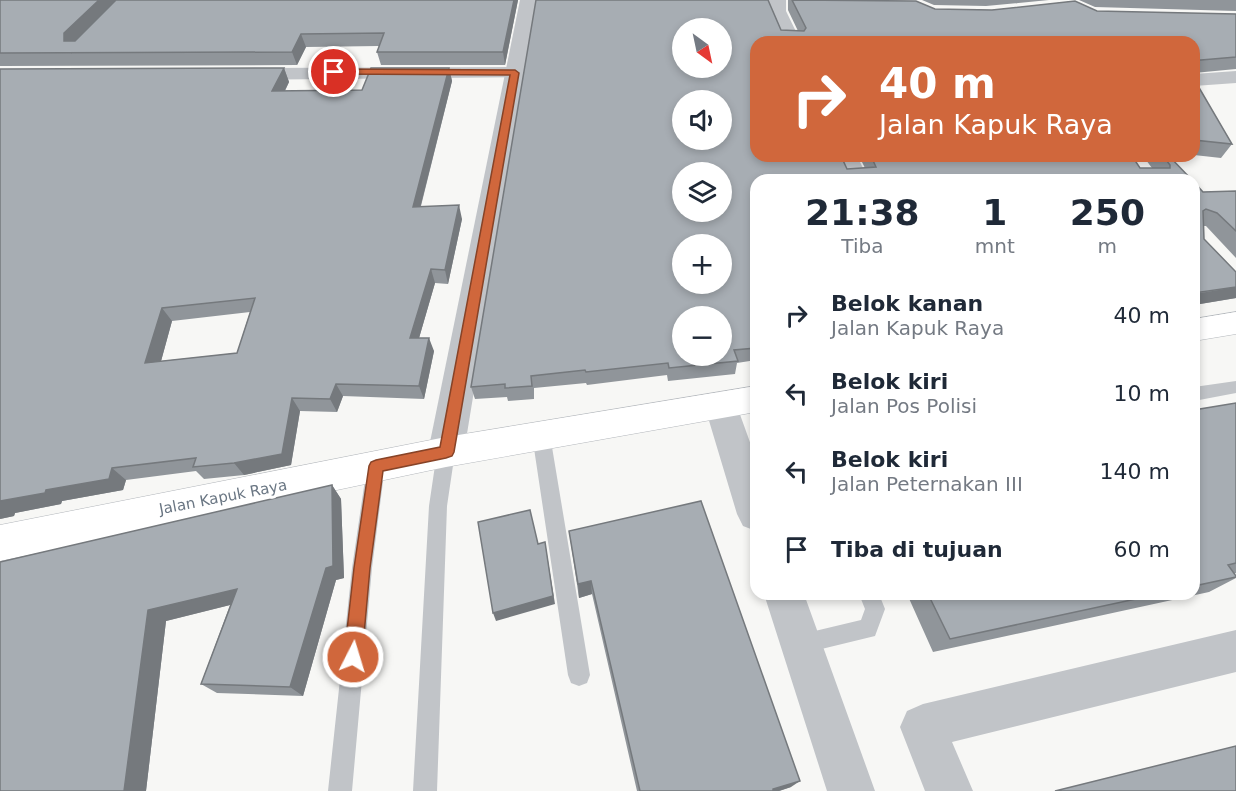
<!DOCTYPE html>
<html lang="id">
<head>
<meta charset="utf-8">
<style>
  :root { --surface:#fff; --page:#f2f2f3; --text:#1f2937; --muted:#747a83 }
  body { margin:0; font-family:"DejaVu Sans",sans-serif; background:var(--page); color:var(--text); height:100vh; display:flex; flex-direction:column; font-size:22px; white-space:nowrap }
  * { box-sizing:border-box; margin:0 }
  p { font-size:20px; color:var(--muted) }
  .icon { flex:none; width:33px; height:33px; fill:none; stroke:currentColor; stroke-width:2; stroke-linecap:round; stroke-linejoin:round }
  .map { position:relative; flex:1; overflow:hidden }
  .panel { position:absolute; left:750px; top:174px; width:450px; height:426px; display:flex; flex-direction:column; background:var(--surface); border-radius:18px; box-shadow:0 3px 9px #0003 }
  .panel>* { flex:none }
  .top-card { position:absolute; left:750px; top:36px; width:450px; height:126px; border-radius:18px; box-shadow:0 3px 9px #0003; background:#d0673c; color:#fff; overflow:hidden }
  .needle { width:39px; rotate:147deg }
  .buttons { position:absolute; left:672px; top:18px; display:grid; gap:12px }
  .buttons a { display:grid; place-items:center; width:60px; height:60px; border-radius:50%; background:var(--surface); box-shadow:0 3px 9px #0003; font-size:30px }
  .pin { position:absolute; display:grid; place-items:center; width:51px; height:51px; color:#fff; margin:-26px; border:3px solid #fff; border-radius:50%; box-shadow:0 2px 6px #0007 }
  .me { position:absolute; width:66px; margin:-33px; rotate:5deg; stroke-linejoin:round; filter:drop-shadow(0 0 4px #0008) }
  .turn { display:flex; align-items:center; gap:21px; height:126px; padding:0 30px; font-size:27px }
  .turn .icon { width:78px; height:78px; stroke-width:2.5 }
  .turn b { display:block; font-size:42px; line-height:51px }
  .eta { display:flex; justify-content:space-evenly; align-items:center; height:102px; text-align:center }
  .eta b { font-size:36px; font-weight:600; line-height:42px }
  ul { padding:0; list-style:none }
  li { display:flex; align-items:center; gap:18px; height:78px; padding:0 30px }
  li div { flex:1 }
  li b { display:block; font-size:22px }
  li em { font-style:normal }
  .map>svg:first-child { display:block }
  .lines { fill:none; stroke-linecap:round; stroke-linejoin:round }
  .secondary-casing { stroke:#b2b6bb; stroke-width:1 }
  .service { fill:#c1c4c8; fill-rule:evenodd }
  .minor { fill:#c1c4c8; fill-rule:evenodd }
  .tertiary { fill:#c1c4c8; fill-rule:evenodd }
  .secondary { fill:#fff; fill-rule:evenodd }
  .wall { fill:#90959a; fill-rule:evenodd }
  .shaded-wall { fill:#75797d }
  .building { fill:#a7adb3; stroke:#75797d; stroke-width:1.5; fill-rule:evenodd }
  .route { fill:#d0673c; stroke:#874327; stroke-width:1.5 }
  .labels { text-anchor:middle; stroke-width:6; stroke-linejoin:round; paint-order:stroke }
  .street-label { font-size:15px; fill:#6a7683; stroke:#fff }
</style>
</head>
<body>
<div class="map">
<svg width="1236" height="791" viewBox="0 0 1236 791">
  <rect width="100%" height="100%" fill="#f7f7f5"/>
  <g class="lines">
    <defs>
      <path id="secondary" d="M 1236,312 L 1236,334 L 1194,341 L 1194,319 Z
        M 756,386 L 756,412 L 446,467 L 0,561 L 0,525 L 446,437 Z"/>
    </defs>
    <!-- secondary casing -->
    <use href="#secondary" class="secondary-casing"/>
    <!-- service -->
    <path class="service" d="M 1236,381 L 1236,393 L 1194,401 L 1194,387 Z
      M 541,428 L 547,430 L 550,435 L 590,675 L 587,683 L 579,686 L 571,683 L 568,675 L 532,435 L 535,430 Z
      M 446,445 L 452,447 L 455,452 L 447,506 L 437,791 L 413,791 L 429,506 L 437,452 L 440,447 Z
      M 376,458 L 382,461 L 385,466 L 372,568 L 352,791 L 328,791 L 352,568 L 367,466 L 370,461 Z
      M 859,594 L 879,594 L 885,609 L 875,636 L 801,654 L 794,650 L 790,643 L 794,636 L 861,620 L 865,609 Z"/>
    <!-- minor -->
    <path class="minor" d="M 768,0 L 786,0 L 786,11 L 801,42 L 781,42 L 768,11 Z
      M 515,67 L 522,69 L 526,73 L 522,77 L 241,80 L 233,79 L 230,74 L 233,69 L 241,68 Z
      M 1236,71 L 1236,83 L 1194,86 L 1194,74 Z
      M 833,156 L 857,156 L 869,180 L 843,180 Z
      M 721,391 L 733,395 L 756,459 L 756,531 L 743,526 L 737,514 L 704,404 L 709,395 Z
      M 764,594 L 804,594 L 875,791 L 827,791 Z
      M 1236,630 L 1236,672 L 952,742 L 973,791 L 925,791 L 900,727 L 907,711 L 923,704 Z"/>
    <!-- tertiary -->
    <path class="tertiary" d="M 520,0 L 538,0 L 464,452 L 458,463 L 446,467 L 434,463 L 428,452 Z"/>
    <!-- secondary -->
    <use href="#secondary" class="secondary"/>
  </g>
  <!-- wall -->
  <path class="wall" d="M 0,0 L 518,0 L 505,65 L 381,65 L 377,52 L 379,46 L 306,47 L 297,65 L 0,66 Z
    M 536,0 L 768,0 L 781,30 L 798,31 L 788,10 L 788,0 L 916,1 L 935,9 L 992,10 L 1075,1 L 1097,11 L 1236,14 L 1236,69 L 1194,73 L 1194,42 L 756,42 L 756,156 L 841,156 L 847,169 L 865,168 L 859,156 L 1132,156 L 1140,168 L 1152,168 L 1143,156 L 1169,156 L 1192,180 L 756,180 L 756,360 L 737,363 L 735,374 L 668,381 L 667,375 L 587,385 L 586,383 L 534,388 L 534,399 L 508,401 L 507,397 L 475,399 L 471,387 ZM 682,28 L 722,28 L 722,68 L 682,68 ZM 682,100 L 722,100 L 722,140 L 682,140 ZM 682,172 L 722,172 L 722,212 L 682,212 ZM 682,244 L 722,244 L 722,284 L 682,284 ZM 682,316 L 722,316 L 722,356 L 682,356 Z
    M 922,0 L 1049,0 L 986,6 L 934,5 Z
    M 1079,0 L 1236,0 L 1236,11 L 1095,7 Z
    M 284,68 L 289,82 L 285,91 L 362,90 L 449,68 L 452,81 L 421,206 L 462,219 L 448,284 L 435,283 L 419,338 L 434,351 L 424,399 L 343,396 L 337,412 L 300,411 L 291,465 L 244,475 L 204,479 L 196,471 L 126,480 L 123,490 L 62,501 L 61,504 L 15,513 L 14,516 L 0,519 ZM 250,312 L 237,353 L 161,361 L 172,321 Z
    M 1194,79 L 1232,144 L 1221,158 L 1194,155 Z
    M 1194,182 L 1203,192 L 1236,191 L 1236,258 L 1206,226 L 1204,226 L 1204,239 L 1236,272 L 1236,298 L 1194,305 Z
    M 1236,403 L 1236,573 L 1234,574 L 1236,578 L 1209,592 L 933,652 L 907,594 L 1194,594 L 1194,410 Z
    M 332,485 L 341,499 L 344,578 L 336,580 L 303,696 L 217,693 L 201,684 L 230,605 L 166,621 L 146,791 L 0,791 L 0,562 Z
    M 569,531 L 791,787 L 779,791 L 637,791 L 592,594 L 579,598 Z"/>
  <!-- shaded-wall -->
  <path class="shaded-wall" d="M 99,0 L 119,0 L 72,46 L 72,54 L 64,41 L 64,33 Z
    M 514,0 L 518,0 L 505,65 L 503,52 Z
    M 301,34 L 306,47 L 297,65 L 292,52 Z
    M 284,68 L 289,82 L 278,104 L 272,91 Z
    M 449,68 L 452,81 L 417,220 L 413,207 Z
    M 459,205 L 462,219 L 448,284 L 445,270 Z
    M 431,269 L 435,283 L 415,352 L 410,338 Z
    M 1236,287 L 1236,298 L 1194,305 L 1195,294 Z
    M 162,308 L 172,321 L 157,376 L 145,363 Z
    M 429,338 L 434,351 L 424,399 L 419,386 Z
    M 336,384 L 343,396 L 337,412 L 330,399 Z
    M 292,398 L 300,411 L 291,465 L 244,475 L 234,463 Z
    M 112,468 L 126,480 L 123,490 L 62,501 L 61,504 L 15,513 L 14,516 L 0,519 L 0,501 L 46,490 Z
    M 332,485 L 341,499 L 344,578 L 336,580 L 303,696 L 290,687 Z
    M 545,542 L 555,604 L 496,621 L 493,613 Z
    M 591,581 L 592,594 L 579,598 L 578,584 Z
    M 237,589 L 250,600 L 166,621 L 146,791 L 124,791 L 148,610 Z
    M 800,781 L 791,787 L 779,791 L 770,791 L 773,789 Z"/>
  <!-- building -->
  <path class="building" d="M 0,0 L 99,0 L 64,33 L 64,41 L 75,41 L 116,0 L 514,0 L 503,52 L 377,52 L 384,33 L 301,34 L 292,52 L 0,53 Z
    M 536,0 L 768,0 L 781,30 L 804,31 L 806,28 L 792,0 L 916,1 L 935,9 L 992,10 L 1075,1 L 1097,11 L 1236,14 L 1236,57 L 1201,60 L 1194,60 L 1194,42 L 756,42 L 756,156 L 841,156 L 847,169 L 876,167 L 871,156 L 1132,156 L 1140,168 L 1170,168 L 1170,165 L 1163,156 L 1169,156 L 1192,180 L 756,180 L 756,348 L 734,350 L 738,361 L 669,368 L 668,363 L 586,372 L 585,370 L 531,376 L 532,386 L 505,388 L 505,384 L 471,387 ZM 682,28 L 722,28 L 722,68 L 682,68 ZM 682,100 L 722,100 L 722,140 L 682,140 ZM 682,172 L 722,172 L 722,212 L 682,212 ZM 682,244 L 722,244 L 722,284 L 682,284 ZM 682,316 L 722,316 L 722,356 L 682,356 Z
    M 284,68 L 272,91 L 362,90 L 371,68 L 449,68 L 413,207 L 459,205 L 445,270 L 431,269 L 410,338 L 429,338 L 419,386 L 336,384 L 330,399 L 292,398 L 282,454 L 234,463 L 193,467 L 196,458 L 112,468 L 109,479 L 46,490 L 45,493 L 0,501 L 0,69 ZM 255,298 L 237,353 L 145,363 L 162,308 Z
    M 1194,79 L 1232,144 L 1194,140 Z
    M 1194,182 L 1203,192 L 1236,191 L 1236,231 L 1217,213 L 1206,209 L 1203,211 L 1204,239 L 1236,272 L 1236,287 L 1194,293 Z
    M 1236,403 L 1236,563 L 1228,565 L 1236,576 L 1236,577 L 1194,586 L 1194,410 Z
    M 332,485 L 333,566 L 326,568 L 290,687 L 201,684 L 237,589 L 148,610 L 124,791 L 0,791 L 0,562 Z
    M 701,501 L 800,781 L 773,789 L 773,791 L 640,791 L 591,581 L 578,584 L 569,531 Z
    M 530,510 L 538,544 L 545,542 L 553,596 L 493,613 L 478,522 Z
    M 928,594 L 1159,594 L 950,639 Z
    M 1236,746 L 1236,791 L 1055,791 Z"/>
  <!-- route -->
  <path class="route" d="M 334,69 L 515,70 L 519,73 L 454,452 L 452,456 L 446,458 L 383,471 L 370,568 L 362,657 L 359,664 L 353,666 L 347,664 L 344,657 L 354,568 L 369,466 L 371,462 L 376,460 L 440,447 L 510,75 L 331,74 L 330,72 Z"/>
  <g class="labels">
    <!-- street labels -->
    <g class="street-label">
      <text transform="translate(223 497) rotate(-11)" y="5">Jalan Kapuk Raya</text>
    </g>
  </g>
</svg>
<div class="buttons">
<a><svg class="needle" viewBox="-14 -14 28 28"><path d="M0-13l5 13h-10z" fill="#e53935"/><path d="M0 13l5-13h-10z" fill="#747a83"/></svg></a>
<a><svg class="icon" aria-label="sound" viewBox="0 0 24 24"><path d="M4 9h4l5-4v14l-5-4H4zM17 9q2 3 0 6"/></svg></a>
<a><svg class="icon" aria-label="layers" viewBox="0 0 24 24"><path d="M12 4l9 5-9 5-9-5zM3 14l9 5 9-5"/></svg></a>
<a>+</a>
<a>−</a>
</div>
<div class="pin" style="left:334px;top:72px;background:#d93025"><svg class="icon" aria-label="arrive" viewBox="0 0 24 24"><path d="M6 21V4h12l-3 4 3 4H6"/></svg></div>
<svg class="me" style="left:353px;top:657px" viewBox="-20 -20 40 40"><circle r="17" fill="#d0673c" stroke="#fff" stroke-width="3"/><path d="M0-11L8 9 0 5-8 9z" fill="#fff"/></svg>
<div class="top-card">
<div class="turn"><svg class="icon" aria-label="right" viewBox="0 0 24 24"><path d="M7 20v-9h11M14 6l5 5-5 5"/></svg><div><b>40 m</b>Jalan Kapuk Raya</div></div>
</div>
<section class="panel">
<div class="eta">
<div><b>21:38</b><p>Tiba</p></div>
<div><b>1</b><p>mnt</p></div>
<div><b>250</b><p>m</p></div>
</div>
<ul>
<li><svg class="icon" aria-label="right" viewBox="0 0 24 24"><path d="M7 20v-9h11M14 6l5 5-5 5"/></svg><div><b>Belok kanan</b><p>Jalan Kapuk Raya</p></div><em>40 m</em></li>
<li><svg class="icon" aria-label="left" viewBox="0 0 24 24"><path d="M17 20v-9H6M10 6l-5 5 5 5"/></svg><div><b>Belok kiri</b><p>Jalan Pos Polisi</p></div><em>10 m</em></li>
<li><svg class="icon" aria-label="left" viewBox="0 0 24 24"><path d="M17 20v-9H6M10 6l-5 5 5 5"/></svg><div><b>Belok kiri</b><p>Jalan Peternakan III</p></div><em>140 m</em></li>
<li><svg class="icon" aria-label="arrive" viewBox="0 0 24 24"><path d="M6 21V4h12l-3 4 3 4H6"/></svg><div><b>Tiba di tujuan</b></div><em>60 m</em></li>
</ul>
</section>
</div>
</body>
</html>
